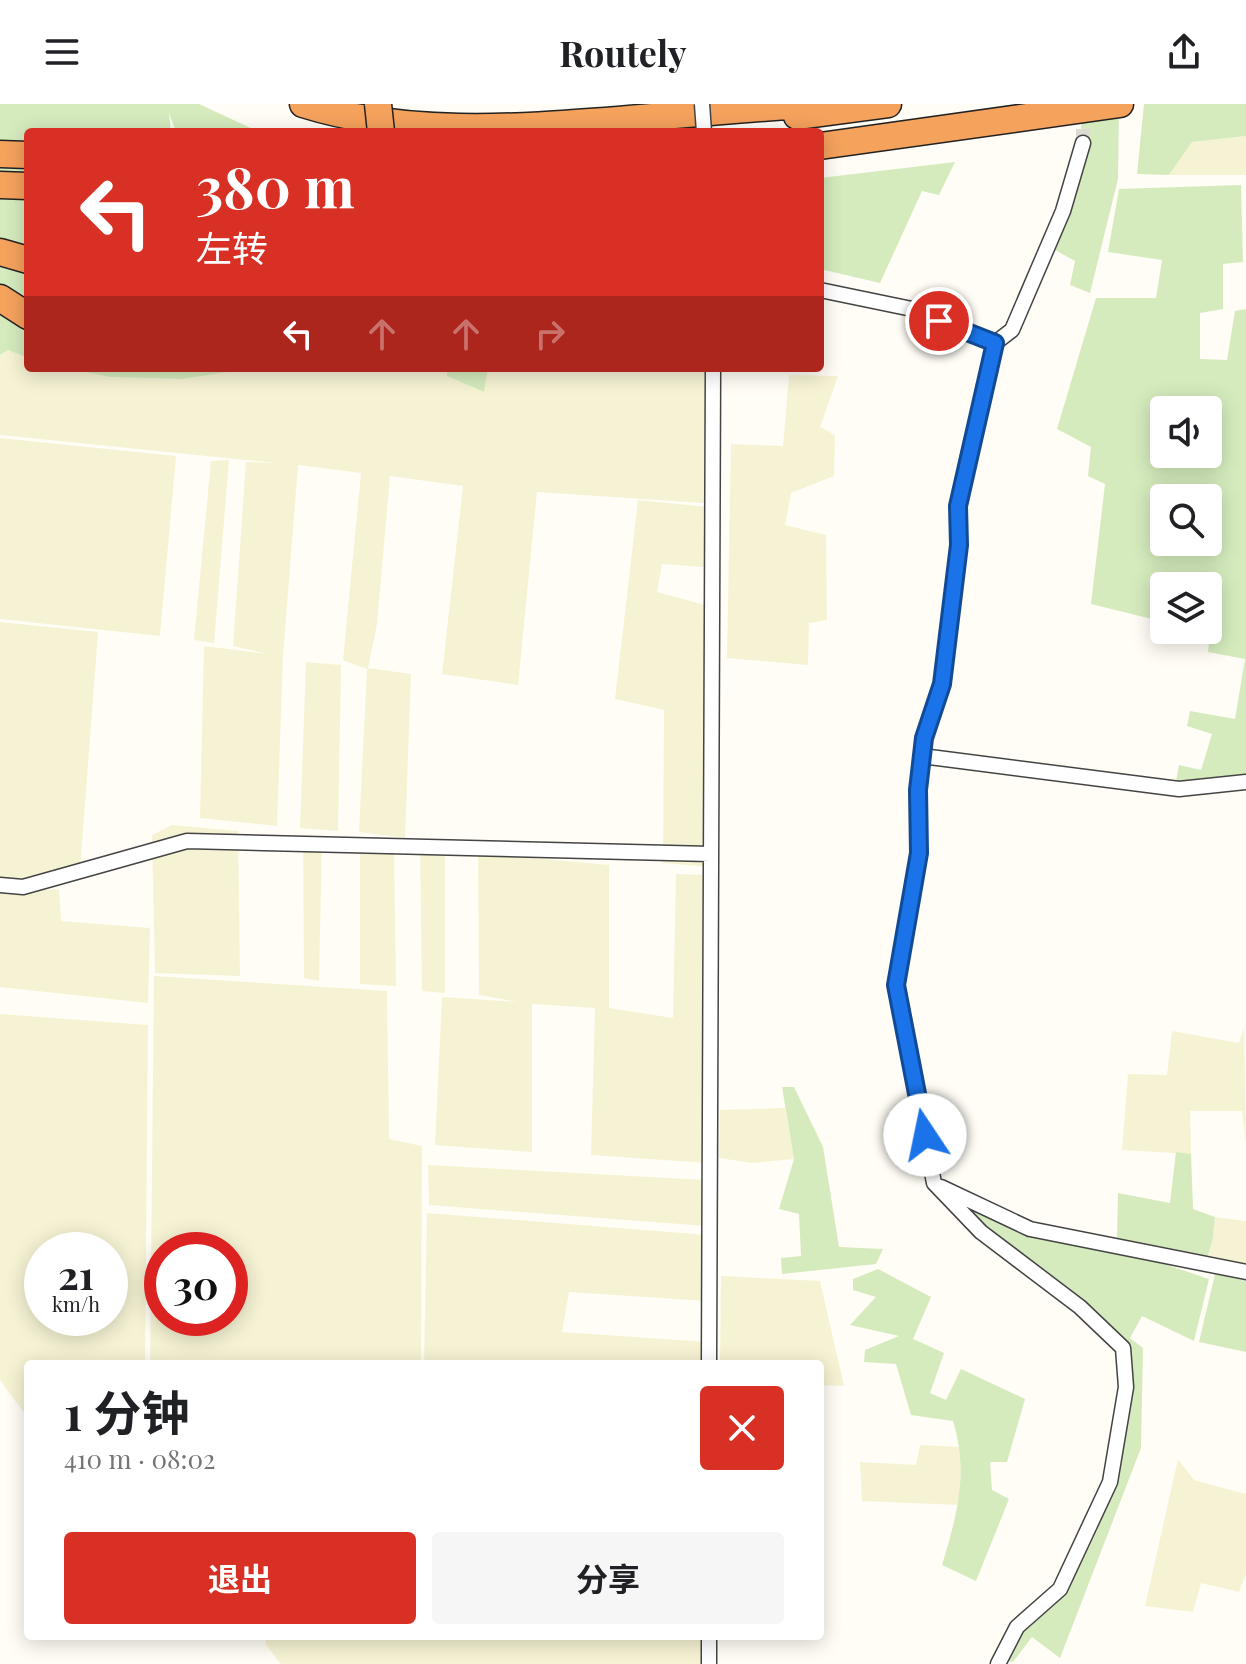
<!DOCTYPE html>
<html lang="zh">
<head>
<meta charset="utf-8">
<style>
  :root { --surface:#fff; --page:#f6f6f6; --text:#202124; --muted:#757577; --accent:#d93025 }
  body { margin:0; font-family:"Playfair Display","Noto Sans SC",serif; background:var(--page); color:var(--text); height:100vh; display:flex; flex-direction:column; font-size:30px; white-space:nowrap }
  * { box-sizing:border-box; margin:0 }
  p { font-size:26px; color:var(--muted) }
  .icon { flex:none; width:44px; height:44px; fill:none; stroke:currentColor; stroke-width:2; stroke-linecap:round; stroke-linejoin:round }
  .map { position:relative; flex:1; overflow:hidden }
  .sheet { position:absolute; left:24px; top:1256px; width:800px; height:280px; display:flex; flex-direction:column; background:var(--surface); border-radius:8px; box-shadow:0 4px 20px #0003 }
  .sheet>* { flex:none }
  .top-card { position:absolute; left:24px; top:24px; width:800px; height:244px; border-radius:8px; box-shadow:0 4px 20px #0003; background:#d93025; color:#fff; overflow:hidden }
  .tools { position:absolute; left:1150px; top:292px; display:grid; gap:16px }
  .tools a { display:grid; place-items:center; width:72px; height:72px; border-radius:8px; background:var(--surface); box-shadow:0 4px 20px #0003; font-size:40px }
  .speed { position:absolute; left:24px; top:1128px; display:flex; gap:16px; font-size:40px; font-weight:700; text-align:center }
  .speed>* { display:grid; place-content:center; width:104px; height:104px; border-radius:50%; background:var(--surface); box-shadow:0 4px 20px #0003; line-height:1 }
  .speed small { font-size:20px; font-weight:400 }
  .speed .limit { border:12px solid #d22; background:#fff; color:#111 }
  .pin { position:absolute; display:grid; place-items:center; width:68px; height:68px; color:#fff; margin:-34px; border:4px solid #fff; border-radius:50%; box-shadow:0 2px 8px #0007 }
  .me { position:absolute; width:88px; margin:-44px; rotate:349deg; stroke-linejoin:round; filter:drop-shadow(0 0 6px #0008) }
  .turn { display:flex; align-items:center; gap:28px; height:168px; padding:0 40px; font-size:36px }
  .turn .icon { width:104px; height:104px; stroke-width:2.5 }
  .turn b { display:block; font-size:56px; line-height:68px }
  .lanes { display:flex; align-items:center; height:76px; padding:0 40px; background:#0003; justify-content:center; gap:40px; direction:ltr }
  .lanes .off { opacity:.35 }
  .round { display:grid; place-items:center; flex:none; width:84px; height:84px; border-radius:8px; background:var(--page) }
  .overview { display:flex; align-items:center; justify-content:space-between; height:136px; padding:0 40px }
  h1 { font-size:48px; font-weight:700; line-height:60px }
  .action { display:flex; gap:16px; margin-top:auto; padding:16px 40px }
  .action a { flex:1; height:92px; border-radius:8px; background:var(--accent); color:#fff; font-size:32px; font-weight:700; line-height:92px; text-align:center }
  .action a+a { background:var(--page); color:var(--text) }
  header { display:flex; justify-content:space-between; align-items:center; height:104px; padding:0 40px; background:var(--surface); font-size:36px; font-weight:700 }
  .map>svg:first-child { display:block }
  .farmland { fill:#f6f3d4; fill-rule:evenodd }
  .green { fill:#d5ebbd; fill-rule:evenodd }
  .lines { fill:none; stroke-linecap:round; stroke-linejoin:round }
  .street-tunnel { stroke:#dbdad3; stroke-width:14; stroke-dasharray:14 7; stroke-linecap:butt }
  .street-casing { stroke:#444; stroke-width:17 }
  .highway-casing { stroke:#222; stroke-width:29 }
  .street { stroke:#fff; stroke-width:14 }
  .highway { stroke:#f5a25d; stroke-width:26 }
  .street-bridge-casing { stroke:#444; stroke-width:17; stroke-linecap:butt }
  .highway-bridge-casing { stroke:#222; stroke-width:29; stroke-linecap:butt }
  .street-bridge { stroke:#fff; stroke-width:14 }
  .highway-bridge { stroke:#f5a25d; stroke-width:26 }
  .route-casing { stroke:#114b97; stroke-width:20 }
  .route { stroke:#1a73e8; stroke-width:14 }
</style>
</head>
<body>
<header><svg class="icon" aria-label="menu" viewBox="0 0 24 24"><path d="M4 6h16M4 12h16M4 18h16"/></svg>Routely<svg class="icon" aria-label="share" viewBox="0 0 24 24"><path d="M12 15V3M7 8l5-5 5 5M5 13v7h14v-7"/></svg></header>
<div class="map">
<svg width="1246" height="1560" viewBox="0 0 1246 1560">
  <rect width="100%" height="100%" fill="#fffdf5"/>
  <!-- farmland -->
  <path class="farmland" d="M 1246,32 L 1246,71 L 1169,71 L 1192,38 Z
    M 8,246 L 28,254 L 28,264 L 65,264 L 110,273 L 182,275 L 254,264 L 447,264 L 447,272 L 484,288 L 488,264 L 720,264 L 718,400 L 537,388 L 518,581 L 442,570 L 463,382 L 390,372 L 377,520 L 368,564 L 411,570 L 405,734 L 359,728 L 367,565 L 343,556 L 361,369 L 298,361 L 283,552 L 277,722 L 200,714 L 204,542 L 268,550 L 233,542 L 246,358 L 277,359 L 0,331 L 0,251 Z
    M 789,271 L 838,272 L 820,323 L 835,331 L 834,372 L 791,389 L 785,421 L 826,431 L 827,516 L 809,519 L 808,561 L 727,554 L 731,340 L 783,342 Z
    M 0,334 L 176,352 L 160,532 L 0,515 Z
    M 229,356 L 214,539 L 194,536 L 211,357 Z
    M 638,396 L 718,404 L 716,464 L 662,460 L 657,488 L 716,504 L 710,763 L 663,759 L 664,606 L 615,595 Z
    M 0,518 L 98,528 L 80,766 L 36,782 L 0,779 Z
    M 306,558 L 341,561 L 338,727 L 300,724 Z
    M 172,721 L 238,727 L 240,872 L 155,869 L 152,731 Z
    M 303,732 L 322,734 L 319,877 L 304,874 Z
    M 360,738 L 394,741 L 396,882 L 360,880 Z
    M 420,744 L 445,746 L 445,889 L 422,887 Z
    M 478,749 L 609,761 L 609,904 L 673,914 L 676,770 L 709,771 L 707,1059 L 591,1051 L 595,904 L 532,900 L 532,1048 L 435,1041 L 442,893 L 518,898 L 479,891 Z
    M 59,785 L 61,817 L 150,824 L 148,899 L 0,883 L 0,789 Z
    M 154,872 L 387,887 L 389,1035 L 422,1042 L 421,1260 L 150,1260 ZM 162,1146 L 230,1146 L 230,1214 L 162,1214 Z
    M 0,910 L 148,921 L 145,1260 L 28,1260 L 27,1313 L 0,1276 ZM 42,1146 L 110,1146 L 110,1214 L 42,1214 Z
    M 1244,923 L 1246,1039 L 1242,1007 L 1190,1007 L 1191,1050 L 1122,1046 L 1128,970 L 1167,971 L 1172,927 L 1239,939 Z
    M 785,1004 L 794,1055 L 752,1059 L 719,1054 L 720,1006 Z
    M 428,1061 L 705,1076 L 706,1122 L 429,1101 Z
    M 427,1109 L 707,1131 L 707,1197 L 569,1188 L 562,1228 L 706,1238 L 706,1260 L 424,1260 Z
    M 1215,1113 L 1246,1117 L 1246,1171 L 1204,1165 L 1213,1134 Z
    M 721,1172 L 820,1177 L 844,1282 L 820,1281 L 820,1260 L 720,1260 Z
    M 920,1341 L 961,1343 L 960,1401 L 862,1397 L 860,1358 L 916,1361 Z
    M 1178,1355 L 1194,1376 L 1245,1390 L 1246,1387 L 1246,1470 L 1239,1488 L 1201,1479 L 1193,1508 L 1145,1502 Z
    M 266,1532 L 704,1532 L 703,1560 L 281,1560 L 266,1541 Z"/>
  <!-- green -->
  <path class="green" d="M 0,0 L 199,0 L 259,28 L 176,28 L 169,9 L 171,28 L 28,28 L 28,254 L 8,246 L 0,251 Z
    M 1083,0 L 1119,0 L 1118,75 L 1090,189 L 1070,181 L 1075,157 L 1048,142 L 1076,81 Z
    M 1144,0 L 1246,0 L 1246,32 L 1192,38 L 1169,71 L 1137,70 Z
    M 955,58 L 939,91 L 922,87 L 880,179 L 820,165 L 820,74 Z
    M 1241,81 L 1243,158 L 1223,160 L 1223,205 L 1200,209 L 1200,255 L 1227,256 L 1235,207 L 1246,205 L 1246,680 L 1174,688 L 1179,661 L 1201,666 L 1212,630 L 1187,622 L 1190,607 L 1235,615 L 1245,555 L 1208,548 L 1214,493 L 1208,493 L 1208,482 L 1164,482 L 1164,505 L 1160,517 L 1091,500 L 1105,380 L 1088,372 L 1091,343 L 1057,325 L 1096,194 L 1156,194 L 1162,156 L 1108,148 L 1119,85 ZM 1164,306 L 1208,306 L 1208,350 L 1164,350 ZM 1164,394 L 1208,394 L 1208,438 L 1164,438 Z
    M 65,264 L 254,264 L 182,275 L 110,273 Z
    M 447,264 L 488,264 L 484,288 L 447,272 Z
    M 782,983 L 794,983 L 823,1043 L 839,1143 L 883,1145 L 876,1160 L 782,1170 L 781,1154 L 801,1152 L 799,1110 L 779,1105 L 794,1055 Z
    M 1176,1048 L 1191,1050 L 1193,1105 L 1215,1113 L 1213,1134 L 1204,1165 L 1117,1134 L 1118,1089 L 1170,1099 Z
    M 944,1089 L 1029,1129 L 1099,1138 L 1209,1175 L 1194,1237 L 1142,1212 L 1130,1234 L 1143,1244 L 1141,1344 L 1060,1554 L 1032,1533 L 1013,1558 L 998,1555 L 1076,1468 L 1097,1427 L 1120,1359 L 1127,1264 L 1101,1219 Z
    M 878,1165 L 931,1193 L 913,1235 L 944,1249 L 930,1289 L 946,1296 L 961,1265 L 1025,1295 L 1007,1358 L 990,1358 L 992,1386 L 1009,1395 L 976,1477 L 942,1461 C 957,1411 969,1369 953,1317 L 911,1311 L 896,1260 L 864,1258 L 865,1246 L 899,1232 L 850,1221 L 876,1193 L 853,1186 L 853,1175 Z
    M 1215,1170 L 1246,1177 L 1246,1248 L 1199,1238 Z"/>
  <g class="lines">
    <!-- street-tunnel -->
    <path class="street-tunnel" d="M 1083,39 L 1083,0"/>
    <defs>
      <path id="street" d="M 820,186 L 912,205 L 995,239
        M 922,652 L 1179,685 L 1246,678
        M 0,781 L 23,783 L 187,737 L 710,750
        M 941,1083 L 1030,1125 L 1246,1168
        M 709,1260 L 713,264
        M 709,1560 L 709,1532
        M 998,1560 L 1017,1523 L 1060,1485 L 1110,1378 L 1126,1283 L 1123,1244 L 1080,1203 L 981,1128 L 934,1079 L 896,881 L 919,749 L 918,686 L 924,634 L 942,580 L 959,441 L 958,402 L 968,353 L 995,239 L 1012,226 L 1063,107 L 1083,39"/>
      <path id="highway" d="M 303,0 C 405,32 513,24 618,16 C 683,10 748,5 813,0
        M 797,12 L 888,0
        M 820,42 L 1120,0
        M 0,50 L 28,51
        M 0,81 L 28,82
        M 0,148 L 28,156
        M 0,194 L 28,212"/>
    </defs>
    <!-- street casing -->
    <use href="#street" class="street-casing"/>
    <!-- highway casing -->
    <use href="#highway" class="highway-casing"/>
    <!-- street -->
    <use href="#street" class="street"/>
    <!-- highway -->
    <use href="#highway" class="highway"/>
    <defs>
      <path id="street-bridge" d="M 702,0 L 704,28"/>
      <path id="highway-bridge" d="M 378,0 L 381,28"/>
    </defs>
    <!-- street-bridge casing -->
    <use href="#street-bridge" class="street-bridge-casing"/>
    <!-- highway-bridge casing -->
    <use href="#highway-bridge" class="highway-bridge-casing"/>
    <!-- street-bridge -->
    <use href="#street-bridge" class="street-bridge"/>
    <!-- highway-bridge -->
    <use href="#highway-bridge" class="highway-bridge"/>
  </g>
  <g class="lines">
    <defs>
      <path id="route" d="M 925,1031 L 896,881 L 919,749 L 918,686 L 924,634 L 942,580 L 959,441 L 958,402 L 995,239 L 939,217"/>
    </defs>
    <!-- route casing -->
    <use href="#route" class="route-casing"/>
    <!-- route -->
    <use href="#route" class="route"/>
  </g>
</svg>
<div class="tools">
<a><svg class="icon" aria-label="sound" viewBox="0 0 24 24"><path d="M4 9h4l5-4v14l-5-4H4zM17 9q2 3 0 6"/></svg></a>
<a><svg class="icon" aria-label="search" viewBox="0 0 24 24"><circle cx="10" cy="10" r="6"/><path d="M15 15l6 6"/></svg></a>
<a><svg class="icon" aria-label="layers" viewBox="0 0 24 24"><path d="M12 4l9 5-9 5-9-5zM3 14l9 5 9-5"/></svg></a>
</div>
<div class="speed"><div>21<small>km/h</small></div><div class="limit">30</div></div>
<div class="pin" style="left:939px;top:217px;background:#d93025"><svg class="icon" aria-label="arrive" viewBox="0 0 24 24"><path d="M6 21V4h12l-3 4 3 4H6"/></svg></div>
<svg class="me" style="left:925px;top:1031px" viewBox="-20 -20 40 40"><circle r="19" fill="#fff"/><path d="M0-13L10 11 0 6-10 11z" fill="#1a73e8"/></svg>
<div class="top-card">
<div class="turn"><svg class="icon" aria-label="left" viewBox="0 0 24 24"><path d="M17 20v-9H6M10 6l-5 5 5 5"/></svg><div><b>380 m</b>左转</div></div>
<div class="lanes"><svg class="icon" aria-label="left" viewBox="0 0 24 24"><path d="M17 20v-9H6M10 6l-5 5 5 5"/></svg><svg class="icon off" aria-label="ahead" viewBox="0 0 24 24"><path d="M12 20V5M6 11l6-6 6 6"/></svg><svg class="icon off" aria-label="ahead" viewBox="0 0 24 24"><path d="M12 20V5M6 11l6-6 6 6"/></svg><svg class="icon off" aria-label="right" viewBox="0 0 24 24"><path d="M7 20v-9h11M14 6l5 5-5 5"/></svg></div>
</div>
<section class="sheet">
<div class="overview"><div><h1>1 分钟</h1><p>410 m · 08:02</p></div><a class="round" style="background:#d93025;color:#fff"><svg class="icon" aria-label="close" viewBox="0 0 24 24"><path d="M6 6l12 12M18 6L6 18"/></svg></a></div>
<div class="action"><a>退出</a><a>分享</a></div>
</section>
</div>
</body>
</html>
